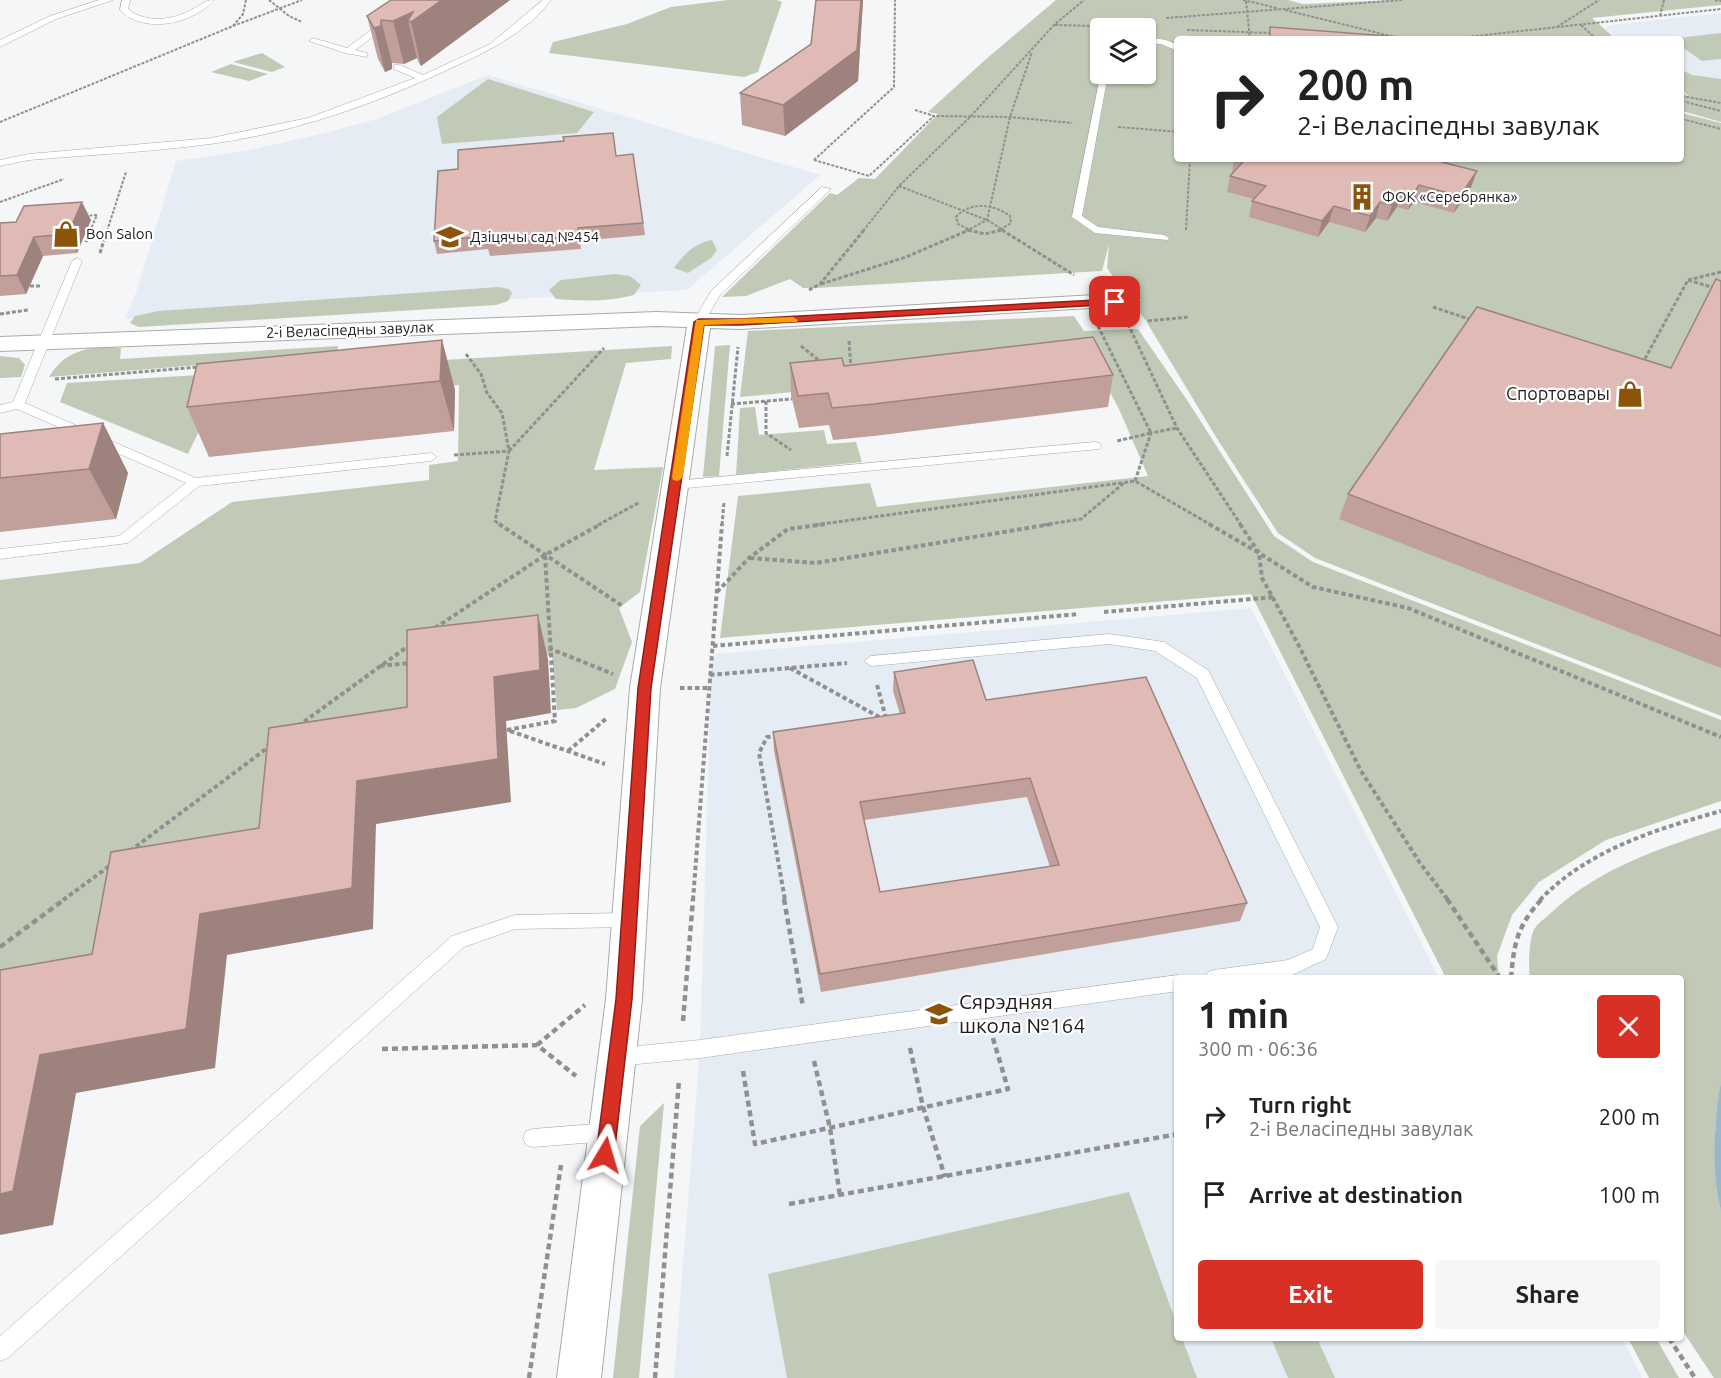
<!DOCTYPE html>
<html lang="en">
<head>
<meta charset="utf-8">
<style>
  :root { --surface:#fff; --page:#f6f6f6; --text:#222; --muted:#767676; --accent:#d93025 }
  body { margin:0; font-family:Ubuntu,sans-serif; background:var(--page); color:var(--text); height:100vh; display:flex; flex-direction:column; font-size:22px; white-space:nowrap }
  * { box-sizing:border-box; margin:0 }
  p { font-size:20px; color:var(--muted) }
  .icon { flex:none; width:33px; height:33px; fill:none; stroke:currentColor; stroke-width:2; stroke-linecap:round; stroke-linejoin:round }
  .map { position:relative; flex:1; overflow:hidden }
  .drawer { position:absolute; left:1174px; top:975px; width:510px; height:366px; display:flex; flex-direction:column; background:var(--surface); border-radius:6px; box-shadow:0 2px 4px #0004 }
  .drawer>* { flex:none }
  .hud { position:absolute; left:1174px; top:36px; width:510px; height:126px; border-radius:6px; box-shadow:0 2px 4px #0004; background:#fff; color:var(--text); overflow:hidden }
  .tools { position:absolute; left:1090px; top:18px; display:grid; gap:12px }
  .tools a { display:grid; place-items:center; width:66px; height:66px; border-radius:6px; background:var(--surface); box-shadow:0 2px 4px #0004; font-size:30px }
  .pin { position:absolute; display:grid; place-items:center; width:51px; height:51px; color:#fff; margin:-26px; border-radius:12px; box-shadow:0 3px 9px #0006 }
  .me { position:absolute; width:66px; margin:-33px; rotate:7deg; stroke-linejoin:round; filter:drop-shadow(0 0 4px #0008) }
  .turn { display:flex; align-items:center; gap:21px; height:126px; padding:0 24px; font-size:27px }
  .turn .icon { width:78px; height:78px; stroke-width:2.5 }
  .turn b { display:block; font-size:42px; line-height:51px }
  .round { display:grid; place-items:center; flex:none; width:63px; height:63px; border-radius:6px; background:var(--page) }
  .overview { display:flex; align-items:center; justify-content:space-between; height:102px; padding:0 24px }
  h1 { font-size:36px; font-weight:700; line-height:45px }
  .primary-button { display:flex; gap:12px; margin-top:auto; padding:12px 24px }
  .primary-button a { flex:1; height:69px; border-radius:6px; background:var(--accent); color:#fff; font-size:24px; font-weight:700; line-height:69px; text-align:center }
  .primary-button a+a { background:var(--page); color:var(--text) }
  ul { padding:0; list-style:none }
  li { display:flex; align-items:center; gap:18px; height:78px; padding:0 24px }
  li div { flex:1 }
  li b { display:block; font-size:22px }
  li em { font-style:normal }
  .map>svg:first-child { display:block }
  .built { fill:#e5ecf3 }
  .green { fill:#c1cab6; fill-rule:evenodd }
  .water { fill:#99b7cc }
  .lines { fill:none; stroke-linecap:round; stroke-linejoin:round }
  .service-casing { stroke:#a9aaab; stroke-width:1 }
  .minor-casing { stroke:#a9aaab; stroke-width:2 }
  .path-far3 { stroke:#909091; stroke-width:2; stroke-dasharray:3 1.5; stroke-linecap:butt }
  .path-far2 { stroke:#909091; stroke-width:3; stroke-dasharray:4 2; stroke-linecap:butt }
  .path-far1 { stroke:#909091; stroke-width:4; stroke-dasharray:4.5 3; stroke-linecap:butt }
  .path { stroke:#909091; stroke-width:4.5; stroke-dasharray:6 4; stroke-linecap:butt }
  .service { fill:#fff; fill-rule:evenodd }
  .minor { fill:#fff; fill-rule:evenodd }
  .wall { fill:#c1a09b; fill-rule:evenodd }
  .shaded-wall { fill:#9d827e }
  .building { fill:#e0bab4; stroke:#9d827e; stroke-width:1.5; fill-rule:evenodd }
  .route { fill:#d93025; stroke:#8d1f18; stroke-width:1.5 }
  .slow { fill:#f59e0b }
  .labels { text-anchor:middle; stroke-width:4.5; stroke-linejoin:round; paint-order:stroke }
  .far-poi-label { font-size:15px; fill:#1c1c1c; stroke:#fff; text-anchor:start }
  .far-street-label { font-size:15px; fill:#1c1c1c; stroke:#fff }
  .poi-label { font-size:18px; fill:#1c1c1c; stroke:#fff; text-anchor:end }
  .near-poi-label { font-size:21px; fill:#1c1c1c; stroke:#fff; text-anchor:start }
</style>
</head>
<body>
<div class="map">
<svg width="1721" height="1378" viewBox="0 0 1721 1378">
  <rect width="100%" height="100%" fill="#f5f6f7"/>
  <!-- built -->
  <path class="built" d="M 1721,13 L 1721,100 L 1682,92 L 1682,39 L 1618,39 L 1605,28 L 1612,25 Z
    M 488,75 L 820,175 L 687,290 L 125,319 L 137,290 L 176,161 L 245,151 L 321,134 L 377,119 Z
    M 1251,608 L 1439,978 L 1178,978 L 1178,1338 L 1622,1338 L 1642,1378 L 674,1378 L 700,1049 L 711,675 L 715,654 Z"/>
  <!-- green -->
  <path class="green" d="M 728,0 L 777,0 L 782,2 L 758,72 L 744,77 L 549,53 L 553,42 L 627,24 L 671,7 Z
    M 1056,0 L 1288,0 L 1303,4 L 1392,0 L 1721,0 L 1721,5 L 1592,18 L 1616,39 L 1234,39 L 1162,34 L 1221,39 L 1178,39 L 1178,159 L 1682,159 L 1682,113 L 1721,123 L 1721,716 L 1315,558 L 1278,533 L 1216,437 L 1146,321 L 1107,268 L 1109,244 L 1102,271 L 816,288 L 803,288 L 790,279 L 746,296 L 722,297 L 830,193 L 837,195 L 859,178 L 875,179 L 938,114 L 928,112 L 985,60 ZM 1146,28 L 1146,74 L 1101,74 L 1101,28 Z
    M 1721,33 L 1721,59 L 1702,61 L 1682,47 L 1682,39 L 1669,39 Z
    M 262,53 L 285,67 L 272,72 L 233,62 Z
    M 231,64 L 268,74 L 249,81 L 211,72 Z
    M 1682,70 L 1692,75 L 1721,79 L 1721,122 L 1682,111 L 1682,93 L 1691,98 L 1682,90 Z
    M 488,79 L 594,112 L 577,133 L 442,144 L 437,117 Z
    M 712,240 L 717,250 L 711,258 L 688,273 L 674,268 C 684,254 695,243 712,240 Z
    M 614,274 L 630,276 L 641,285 L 634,295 C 608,302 583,301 556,299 L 549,290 L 561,280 Z
    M 499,287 L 509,289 L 512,293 L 508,301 L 496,305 L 139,327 L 130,323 L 135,316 L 159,311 Z
    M 1074,316 L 1084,331 L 1138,329 L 1187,400 L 1274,536 L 1313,562 L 1721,720 L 1721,801 L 1606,840 L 1539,882 L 1512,915 L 1497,956 L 1499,978 L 1446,978 L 1251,594 L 720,638 L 738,496 L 870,483 L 877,507 L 1148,476 L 1119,409 L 1094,363 L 740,397 L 748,331 Z
    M 730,345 L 719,476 L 703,477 L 715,346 Z
    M 99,346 L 121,348 L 120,359 L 338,346 L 337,354 L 49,377 C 63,355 75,352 99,346 Z
    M 672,346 L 671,359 L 626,363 L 594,470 L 663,467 L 640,592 L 619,608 L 632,642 L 615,689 L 576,708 L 557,710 L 552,655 L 419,673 L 420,749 L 280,868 L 117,988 L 0,1012 L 0,580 L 140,563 L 232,502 L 429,480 L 429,465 L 458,461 L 459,385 L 209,410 L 188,454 L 60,402 L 67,383 Z
    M 0,356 L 19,358 L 25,365 L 21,377 L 0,378 Z
    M 755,407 L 759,435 L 824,430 L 827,444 L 856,442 L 862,462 L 736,475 L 740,408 Z
    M 1721,828 L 1721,1081 L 1715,1131 L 1715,1167 L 1721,1211 L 1721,1378 L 1714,1378 L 1682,1330 L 1682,978 L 1530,978 C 1528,968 1529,936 1535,928 C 1539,922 1547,917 1552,912 C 1599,868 1661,848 1721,828 Z
    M 664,1103 L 639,1378 L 613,1378 L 640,1126 Z
    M 1129,1192 L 1177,1325 L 1178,1338 L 1182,1338 L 1197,1378 L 787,1378 L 768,1274 Z
    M 1271,1338 L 1317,1338 L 1335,1378 L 1288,1378 Z
    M 1628,1338 L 1656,1338 L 1679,1378 L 1649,1378 Z"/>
  <!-- water -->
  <path class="water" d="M 1721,1081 L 1721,1211 C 1711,1168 1714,1123 1721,1081 Z"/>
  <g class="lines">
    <defs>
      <path id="service" d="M 99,0 L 113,0 L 56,19 L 0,47 L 0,40 L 50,16 Z
        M 122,0 L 130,0 L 128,9 C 146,24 174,20 193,9 C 201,5 204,0 214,0 C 194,24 143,35 120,10 Z
        M 405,0 L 414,0 L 382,30 L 355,50 L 367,53 L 367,57 L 345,53 L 309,41 L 313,38 L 347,48 L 376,26 Z
        M 543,0 L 551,0 C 526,34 484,53 447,70 C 373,105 292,133 210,144 C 150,152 89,155 29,160 L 0,166 L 0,160 L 29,154 L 211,138 L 308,118 L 415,78 L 394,69 L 394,65 L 400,65 L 423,75 L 490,44 Z
        M 1146,37 L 1166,40 L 1178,45 L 1178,51 L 1161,44 L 1146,43 Z
        M 1101,72 L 1108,74 L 1082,216 L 1098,227 L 1164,235 L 1169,238 L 1168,240 L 1095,233 L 1072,217 Z
        M 822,187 L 831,189 L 720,295 L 703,324 L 695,324 L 693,322 L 711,291 Z
        M 77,258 L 82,261 L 25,403 L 196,478 L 431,453 L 437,457 L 431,461 L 199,486 L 128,543 L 0,559 L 0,549 L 119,536 L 186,483 L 17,409 L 0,413 L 0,405 L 13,402 L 72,261 Z
        M 1095,442 L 1099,443 L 1101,446 L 1099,449 L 676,489 L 670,485 L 676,481 Z
        M 1109,634 L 1164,642 L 1208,670 L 1338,927 L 1326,959 L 1290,976 L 1205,978 L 1208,972 L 1214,970 L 1288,960 L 1313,949 L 1320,927 L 1197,678 L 1155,651 L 1109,644 L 871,666 L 864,661 L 871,656 Z
        M 629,913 L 635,915 L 638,920 L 635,925 L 629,927 L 515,929 L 464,947 L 8,1358 L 0,1361 L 0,1336 L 452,936 L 515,915 Z
        M 1178,975 L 1185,978 L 1178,978 L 1178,991 L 700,1058 L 617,1066 L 610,1063 L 608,1057 L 610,1051 L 617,1048 L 700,1040 Z
        M 608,1123 L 615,1125 L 618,1132 L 615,1139 L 608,1141 L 533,1147 L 526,1145 L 523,1138 L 526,1131 L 533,1129 Z"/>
      <path id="minor" d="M 1130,293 L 1138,295 L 1141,300 L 1138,305 L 741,329 L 710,328 L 660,688 L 642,999 L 601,1378 L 557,1378 L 606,999 L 630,688 L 687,327 L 656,326 L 0,351 L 0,337 L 656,312 L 741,315 Z"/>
    </defs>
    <!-- service casing -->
    <use href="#service" class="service-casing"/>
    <!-- minor casing -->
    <use href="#minor" class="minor-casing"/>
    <!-- path-far3 -->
    <path class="path-far3" d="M 269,0 L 289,16 L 302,22
      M 1243,0 L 1277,8
      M 1715,0 L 1721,1
      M 1246,1 L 1250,39
      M 1285,10 L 1403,39
      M 1660,16 L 1664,0
      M 1166,18 L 1402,0
      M 1109,23 L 1134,21
      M 1055,25 L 1131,27
      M 1581,25 L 1596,39
      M 233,26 L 302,0
      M 1557,27 L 1599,0
      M 1187,30 L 1272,33
      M 1449,39 L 1721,9
      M 1682,96 L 1721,103
      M 1682,101 L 1721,111
      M 915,110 L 934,116 L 1010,117 L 1072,123
      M 1682,119 L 1721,129
      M 0,122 L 233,26 L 243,14 L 246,0
      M 1118,127 L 1178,132
      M 814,160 L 894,87 L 895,0
      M 814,160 L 869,176 L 934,116
      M 899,186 L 987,220 L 1005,231
      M 0,202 L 64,179
      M 85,216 L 97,215 L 90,231
      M 1186,230 L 1190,159
      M 107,231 L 126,172
      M 863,231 L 899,186 L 970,117 L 1054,25 L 1084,0
      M 966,231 L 987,220 L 1010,117 L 1032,52
      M 972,231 L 958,224 L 956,217 C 970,201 994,204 1010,216 L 1011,223 L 998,231"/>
    <!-- path-far2 -->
    <path class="path-far2" d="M 968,230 L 985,234 L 1001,230
      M 1002,230 L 1074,275
      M 86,242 L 91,230
      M 100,253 L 107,230
      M 1688,280 L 1721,272
      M 821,284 L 906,257 L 969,230
      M 30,286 L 41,286
      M 809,290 L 820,284 L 864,230
      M 1433,307 L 1472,320
      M 0,314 L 28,310
      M 1148,321 L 1189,317
      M 1128,324 L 1177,428 L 1241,525
      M 1098,326 L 1151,433 L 1117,441
      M 849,341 L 851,369
      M 801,346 L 821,362
      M 466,354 L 481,374 L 487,393 L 502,413 L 509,451
      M 1642,364 L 1688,280 L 1721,290
      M 55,379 L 200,367
      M 766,401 L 766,433 L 791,450
      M 731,404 L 792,399
      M 509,451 L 604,348
      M 454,455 L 509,451 L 495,521 L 501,525
      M 727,456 L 738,347
      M 1135,481 L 1151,433 L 1177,428
      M 598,525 L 640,502
      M 722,525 L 724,502
      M 815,525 L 1135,481 L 1211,525
      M 1043,525 L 1081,519 L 1124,483"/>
    <!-- path-far1 -->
    <path class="path-far1" d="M 499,524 L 624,607
      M 1209,524 L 1259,553 L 1262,578 L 1298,644 L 1361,771 L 1420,863 L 1448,900
      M 1240,524 L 1259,553 L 1313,587 L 1408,608 L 1721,737
      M 750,558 L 816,563 L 1052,524
      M 717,592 L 749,558 L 788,529 L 826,524
      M 1104,612 L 1274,597
      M 435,628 L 545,555 L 601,524
      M 713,646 L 1079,614
      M 541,650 L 551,649 L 613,674
      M 380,666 L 411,663
      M 790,668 L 881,718
      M 710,675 L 847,663
      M 877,685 L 886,718
      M 680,688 L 709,688
      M 298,726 L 411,644
      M 507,730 L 555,721 L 545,555
      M 510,731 L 605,764
      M 778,736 L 767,737 L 759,753 L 785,900
      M 568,751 L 608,717
      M 130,851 L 270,746
      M 63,900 L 111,865
      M 693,900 L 722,524
      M 1540,900 C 1587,850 1657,829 1721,811"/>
    <!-- path -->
    <path class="path" d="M 784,899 L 803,1007
      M 1447,899 L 1500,978
      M 0,947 L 65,899
      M 1511,978 C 1514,943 1517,926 1542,899
      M 683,1021 L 693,899
      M 537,1045 L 585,1005
      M 910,1048 L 923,1107 L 945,1177
      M 382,1049 L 537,1045 L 576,1076
      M 814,1061 L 830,1128 L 840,1196
      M 743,1071 L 755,1144 L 1008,1089 L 992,1035
      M 789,1204 L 1178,1134
      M 1669,1338 L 1695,1378
      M 529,1378 L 561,1165
      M 655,1378 L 679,1080"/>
    <!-- service -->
    <use href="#service" class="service"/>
    <!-- minor -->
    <use href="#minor" class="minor"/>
  </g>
  <!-- wall -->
  <path class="wall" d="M 510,0 L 421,66 L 419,63 L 417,58 L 404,64 L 392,63 L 392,69 L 385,72 L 378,59 L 367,16 Z
    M 816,0 L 863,0 L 858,81 L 785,136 L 742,125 L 740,93 L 811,44 Z
    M 564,141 L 616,156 L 633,154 L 645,235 L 580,241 L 581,249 L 490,256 L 488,249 L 437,254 L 434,241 L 458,169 Z
    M 1234,159 L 1443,159 L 1441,162 L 1477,171 L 1471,187 L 1454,213 L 1414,202 L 1408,210 L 1397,207 L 1387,221 L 1376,218 L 1365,232 L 1329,222 L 1318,237 L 1249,217 L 1252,201 L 1254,199 L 1227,192 L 1230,176 L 1232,173 Z
    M 91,220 L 77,253 L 43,256 L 26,294 L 0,296 L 0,223 Z
    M 1721,281 L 1721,668 L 1339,519 L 1348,494 L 1671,368 Z
    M 442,340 L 455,390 L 454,431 L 209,457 L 187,407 Z
    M 790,363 L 844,366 L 1113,375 L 1108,407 L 874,436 L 833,440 L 829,425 L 799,428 L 791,395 Z
    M 103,423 L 128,473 L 116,519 L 0,532 L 0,434 Z
    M 894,672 L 986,700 L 1247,903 L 1240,921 L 821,992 L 774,751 L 773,732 L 900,714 L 893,691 ZM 1027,797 L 1050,867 L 880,892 L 864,820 Z"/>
  <!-- shaded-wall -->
  <path class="shaded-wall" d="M 442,0 L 510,0 L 421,66 L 411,22 L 408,20 L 417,58 L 404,64 L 393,21 Z
    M 861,0 L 863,0 L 858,81 L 785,136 L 783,105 Z
    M 381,20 L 392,63 L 392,69 L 385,72 L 374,28 Z
    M 1477,171 L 1471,187 L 1454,213 L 1460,196 Z
    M 1419,185 L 1414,202 L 1408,210 L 1413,194 Z
    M 1402,191 L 1397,207 L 1387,221 L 1392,205 Z
    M 82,202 L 91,220 L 77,253 L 68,234 Z
    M 1380,202 L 1376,218 L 1365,232 L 1370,216 Z
    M 1334,206 L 1329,222 L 1318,237 L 1322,221 Z
    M 34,237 L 43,256 L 26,294 L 17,275 Z
    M 442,340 L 455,390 L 454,431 L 440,381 Z
    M 103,423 L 128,473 L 116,519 L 89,469 Z
    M 538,615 L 548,659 L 551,713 L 506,721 L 511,802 L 376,824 L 373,929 L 227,955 L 215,1068 L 76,1093 L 53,1225 L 0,1235 L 0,1194 L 40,1055 L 200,914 L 357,781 L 494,677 Z"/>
  <!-- building -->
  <path class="building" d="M 391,0 L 442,0 L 411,22 L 408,20 L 413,12 L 393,21 L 381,20 L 381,26 L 374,28 L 367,16 Z
    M 816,0 L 861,0 L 857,50 L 783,105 L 740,93 L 811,44 Z
    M 1270,27 L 1427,39 L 1270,39 Z
    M 613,133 L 616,156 L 633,154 L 643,223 L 578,228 L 579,236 L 487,244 L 487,236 L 434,241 L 438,171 L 458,169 L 458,150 L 564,141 L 563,137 Z
    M 1236,159 L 1440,159 L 1438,161 L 1477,171 L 1460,196 L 1419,185 L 1413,194 L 1402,191 L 1392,205 L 1380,202 L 1370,216 L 1334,206 L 1322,221 L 1252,201 L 1266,186 L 1230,176 L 1243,162 L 1235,160 Z
    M 82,202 L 68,234 L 34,237 L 17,275 L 0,276 L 0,223 L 16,222 L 24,206 Z
    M 1716,279 L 1721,281 L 1721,636 L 1348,494 L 1477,307 L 1671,368 Z
    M 1093,337 L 1113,375 L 874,404 L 832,408 L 828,393 L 798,396 L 790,363 L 842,358 L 844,366 Z
    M 442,340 L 440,381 L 187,407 L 197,364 Z
    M 103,423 L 89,469 L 0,478 L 0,434 Z
    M 538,615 L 540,670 L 494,677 L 498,759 L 357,781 L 352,888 L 200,914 L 186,1029 L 40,1055 L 13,1191 L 0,1194 L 0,970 L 92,954 L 111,852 L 259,828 L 269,728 L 407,707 L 407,630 Z
    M 973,660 L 986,700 L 1146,677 L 1247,903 L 820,974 L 773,732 L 905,713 L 894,672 ZM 1030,778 L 1059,865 L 880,892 L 860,802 Z"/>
  <!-- route -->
  <path class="route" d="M 1115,299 L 1120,302 L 1119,304 L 741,325 L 704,325 L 651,688 L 632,999 L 614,1155 L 612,1161 L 605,1163 L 599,1161 L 596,1155 L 616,999 L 638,688 L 694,322 L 699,319 L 741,319 Z"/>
  <!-- slow -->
  <path class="slow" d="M 793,317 L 798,320 L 797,322 L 704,325 L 683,477 L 678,481 L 673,480 L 672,477 L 696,320 Z"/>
  <!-- icons -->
  <defs>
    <symbol id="building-bare" viewBox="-9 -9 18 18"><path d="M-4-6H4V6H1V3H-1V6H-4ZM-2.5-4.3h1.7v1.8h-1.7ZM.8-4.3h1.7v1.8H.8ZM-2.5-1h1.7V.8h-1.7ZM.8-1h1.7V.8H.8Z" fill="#8c530b" stroke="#fff" stroke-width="2.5" paint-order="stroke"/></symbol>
    <symbol id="shop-bare" viewBox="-9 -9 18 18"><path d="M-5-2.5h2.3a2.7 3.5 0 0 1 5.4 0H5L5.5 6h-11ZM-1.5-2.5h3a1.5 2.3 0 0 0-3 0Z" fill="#8c530b" stroke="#fff" stroke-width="2.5" paint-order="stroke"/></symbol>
    <symbol id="school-bare" viewBox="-9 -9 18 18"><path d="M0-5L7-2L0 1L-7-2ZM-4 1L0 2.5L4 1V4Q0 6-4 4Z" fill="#8c530b" stroke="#fff" stroke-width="2.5" paint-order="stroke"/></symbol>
  </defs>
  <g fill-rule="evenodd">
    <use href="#building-bare" x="1343" y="178" width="38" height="38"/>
    <use href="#shop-bare" x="47" y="215" width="38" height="38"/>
    <use href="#school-bare" x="431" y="218" width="38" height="38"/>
    <use href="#shop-bare" x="1611" y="375" width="38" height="38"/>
    <use href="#school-bare" x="920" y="995" width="38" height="38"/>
  </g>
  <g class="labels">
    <!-- far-poi labels -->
    <g class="far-poi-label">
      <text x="1382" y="202">ФОК «Серебрянка»</text>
      <text x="86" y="239">Bon Salon</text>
      <text x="470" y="242">Дзіцячы сад №454</text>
    </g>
    <!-- far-street labels -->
    <g class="far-street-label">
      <text transform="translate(350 330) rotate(-2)" y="5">2-і Веласіпедны завулак</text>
    </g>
    <!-- poi labels -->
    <g class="poi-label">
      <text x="1610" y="400">Спортовары</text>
    </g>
    <!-- near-poi labels -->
    <g class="near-poi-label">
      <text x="959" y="1009">Сярэдняя<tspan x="959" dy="24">школа №164</tspan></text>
    </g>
  </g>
</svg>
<div class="tools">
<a><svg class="icon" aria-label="layers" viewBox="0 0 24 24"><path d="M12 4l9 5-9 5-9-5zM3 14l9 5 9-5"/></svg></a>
</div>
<div class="pin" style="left:1115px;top:302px;background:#d93025"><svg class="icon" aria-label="arrive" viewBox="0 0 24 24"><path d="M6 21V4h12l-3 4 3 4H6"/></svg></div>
<svg class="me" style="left:605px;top:1155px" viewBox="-20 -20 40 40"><path d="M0-17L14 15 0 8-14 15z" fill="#d93025" stroke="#fff" stroke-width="4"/></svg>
<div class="hud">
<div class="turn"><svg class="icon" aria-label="right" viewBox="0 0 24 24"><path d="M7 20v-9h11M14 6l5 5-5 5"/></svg><div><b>200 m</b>2-і Веласіпедны завулак</div></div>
</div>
<section class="drawer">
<div class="overview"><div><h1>1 min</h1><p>300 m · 06:36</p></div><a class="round" style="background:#d93025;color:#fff"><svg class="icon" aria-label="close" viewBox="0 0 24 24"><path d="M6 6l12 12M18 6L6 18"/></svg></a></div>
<ul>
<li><svg class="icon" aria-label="right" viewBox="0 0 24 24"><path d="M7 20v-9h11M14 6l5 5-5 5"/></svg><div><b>Turn right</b><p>2-і Веласіпедны завулак</p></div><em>200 m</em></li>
<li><svg class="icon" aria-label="arrive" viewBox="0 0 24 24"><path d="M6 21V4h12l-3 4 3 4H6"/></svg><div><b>Arrive at destination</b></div><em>100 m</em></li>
</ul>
<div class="primary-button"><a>Exit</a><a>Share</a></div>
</section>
</div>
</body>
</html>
